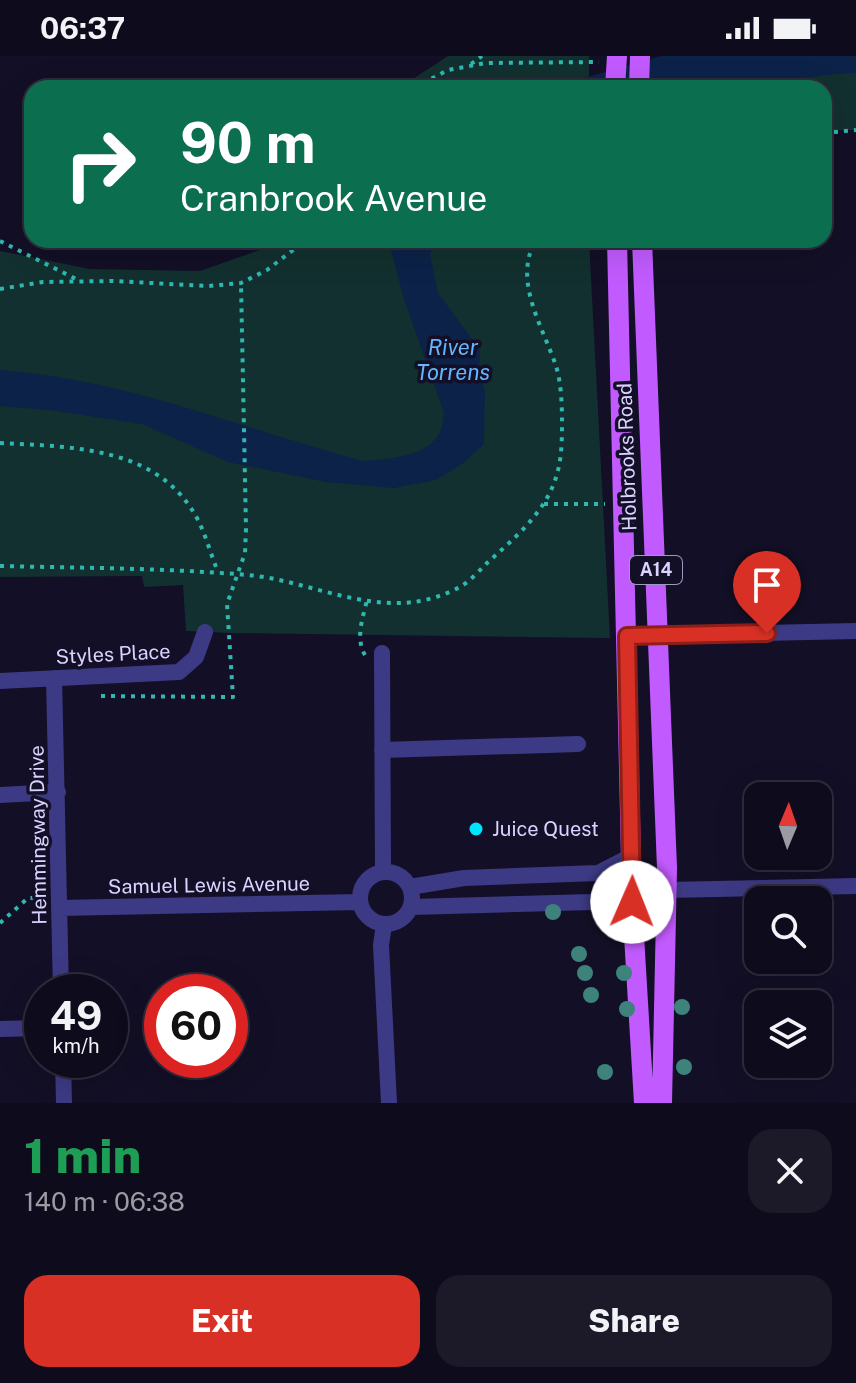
<!DOCTYPE html>
<html lang="en">
<head>
<meta charset="utf-8">
<style>
  :root { --surface:#0e0b1c; --page:#1c1929; --text:#f1f3f6; --muted:#9b9ba3; --line:#2e2b3b; --accent:#d93025 }
  body { margin:0; font-family:"Public Sans",sans-serif; background:var(--page); color:var(--text); height:100vh; display:flex; flex-direction:column; font-size:30px; white-space:nowrap }
  * { box-sizing:border-box; margin:0 }
  p { font-size:26px; color:var(--muted) }
  .icon { flex:none; width:44px; height:44px; fill:none; stroke:currentColor; stroke-width:2; stroke-linecap:round; stroke-linejoin:round }
  .map { position:relative; height:1047px; overflow:hidden }
  .side { display:flex; flex-direction:column; background:var(--surface); flex:1 }
  .side>* { flex:none }
  .banner { position:absolute; left:24px; top:24px; width:808px; height:168px; border-radius:24px; box-shadow:0 8px 32px #0002,0 0 0 2px var(--line); background:#0b6e4f; color:#fff; overflow:hidden }
  .needle { width:52px; rotate:2deg }
  .fabs { position:absolute; left:744px; top:726px; display:grid; gap:16px }
  .fabs a { display:grid; place-items:center; width:88px; height:88px; border-radius:16px; background:var(--surface); box-shadow:0 8px 32px #0002,0 0 0 2px var(--line); font-size:40px }
  .speed { position:absolute; left:24px; top:918px; display:flex; gap:16px; font-size:40px; font-weight:700; text-align:center }
  .speed>* { display:grid; place-content:center; width:104px; height:104px; border-radius:50%; background:var(--surface); box-shadow:0 8px 32px #0002,0 0 0 2px var(--line); line-height:1 }
  .speed small { font-size:20px; font-weight:400 }
  .speed .limit { border:12px solid #d22; background:#fff; color:#111 }
  .pin { position:absolute; display:grid; place-items:center; width:68px; height:68px; color:#fff; margin:-82px -34px; border-radius:50% 50% 50% 0; rotate:-45deg; box-shadow:0 0 8px #0007 }
  .pin .icon { rotate:45deg }
  .me { position:absolute; width:88px; margin:-44px; rotate:1deg; stroke-linejoin:round; filter:drop-shadow(0 0 6px #0008) }
  .turn { display:flex; align-items:center; gap:28px; height:168px; padding:0 24px; font-size:36px }
  .turn .icon { width:104px; height:104px; stroke-width:2.5 }
  .turn b { display:block; font-size:56px; line-height:68px }
  .round { display:grid; place-items:center; flex:none; width:84px; height:84px; border-radius:24px; background:var(--page) }
  .overview { display:flex; align-items:center; justify-content:space-between; height:136px; padding:0 24px }
  h1 { font-size:48px; font-weight:800; line-height:60px; color:#1e9e55 }
  .cta { display:flex; gap:16px; margin-top:auto; padding:16px 24px }
  .cta a { flex:1; height:92px; border-radius:24px; background:var(--accent); color:#fff; font-size:32px; font-weight:800; line-height:92px; text-align:center }
  .cta a+a { background:var(--page); color:var(--text) }
  .status { display:flex; justify-content:space-between; align-items:center; height:56px; padding:0 40px; background:var(--surface); direction:ltr }
  .status svg { height:22px; fill:currentColor }
  .map>svg:first-child { display:block }
  .green { fill:#12302f }
  .water { fill:#0c2248 }
  .lines { fill:none; stroke-linecap:round; stroke-linejoin:round }
  .path { stroke:#2fb8b0; stroke-width:4; stroke-dasharray:4 6; stroke-linecap:butt }
  .street { stroke:#3d3a85; stroke-width:16 }
  .primary { stroke:#c25bff; stroke-width:20 }
  .primary-bridge { stroke:#c25bff; stroke-width:20 }
  .tree { fill:#3d827b }
  .route-casing { stroke:#8d1f18; stroke-width:20 }
  .route { stroke:#d93025; stroke-width:14 }
  .poi-dot { fill:#00e5ff; stroke:#130f26; stroke-width:3 }
  .labels { text-anchor:middle; stroke-width:7; stroke-linejoin:round; paint-order:stroke }
  .shield { fill:#130f26; stroke:#9e99be; stroke-width:2 }
  .shield-label { font-size:18px; font-weight:bold; fill:#d9d4ff }
  .street-label { font-size:20px; fill:#d9d4ff; stroke:#130f26 }
  .poi-label { font-size:20px; fill:#d9d4ff; stroke:#130f26; text-anchor:start }
  .water-label { font-size:22px; font-style:italic; fill:#62b6ff; stroke:#130f26 }
</style>
</head>
<body>
<div class="status"><b>06:37</b><svg viewBox="0 0 49 12"><path d="M0 12V9h3v3zM5 12V6h3v6zM10 12V3h3v9zM15 12V0h3v12zM26 1h20v11H26zM47 4h2v5h-2z"/></svg></div>
<div class="map">
<svg width="856" height="1047" viewBox="0 0 856 1047">
  <rect width="100%" height="100%" fill="#130f26"/>
  <!-- green -->
  <path class="green" d="M 448,0 L 589,0 L 589,32 L 399,32 Z
    M 662,0 L 856,0 L 856,74 L 824,74 L 824,32 L 658,32 Z
    M 288,184 L 589,184 L 610,582 L 231,577 L 186,575 L 183,529 L 144,531 L 142,520 L 0,521 L 0,195 L 90,213 L 200,215 Z"/>
  <!-- water -->
  <path class="water" d="M 662,0 L 856,0 L 856,17 C 824,17 793,24 762,32 L 548,32 Z
    M 392,184 L 434,184 L 430,199 L 438,237 L 480,294 L 479,317 L 485,335 L 484,388 L 462,408 L 436,424 L 394,432 L 326,426 L 228,406 L 142,368 L 49,354 L 0,350 L 0,314 C 126,323 242,373 363,405 C 387,403 428,401 440,376 C 443,371 443,362 444,357 L 404,243 L 390,190 Z"/>
  <g class="lines">
    <!-- path -->
    <path class="path" d="M 471,8 L 482,0
      M 414,32 L 448,14 L 486,7 L 599,6
      M 824,77 L 856,74
      M 0,185 L 80,225
      M 0,233 L 43,226 L 113,225 L 209,230 L 241,227 L 267,214 L 297,191 L 300,184
      M 0,387 C 73,391 159,390 198,464 C 206,480 211,499 218,516
      M 544,448 L 605,448
      M 0,510 C 83,512 165,512 248,519 C 303,524 357,553 414,546 C 429,544 447,538 460,531 C 470,525 479,515 487,507 C 515,482 547,455 557,418 C 562,401 562,382 562,364 C 562,347 561,326 556,310 C 543,271 512,224 536,184
      M 365,599 C 355,583 363,561 367,544
      M 101,640 L 233,641 L 227,548 L 245,497 L 246,473 L 241,227
      M 0,867 L 28,842 L 40,842"/>
    <!-- street -->
    <path class="street" d="M 627,580 L 856,575
      M 382,597 L 383,816
      M 54,622 L 61,936
      M 0,625 L 179,616 L 196,601 L 205,576
      M 382,694 L 578,688
      M 0,739 L 58,736
      M360 842a26 26 0 1 1 52 0a26 26 0 1 1-52 0Z
      M 410,831 L 464,822 L 598,817 L 633,799
      M 667,834 L 856,830
      M 411,851 L 667,844
      M 59,852 L 360,846
      M 384,869 L 381,889 L 389,1047
      M 0,973 L 42,972
      M 63,1004 L 64,1047"/>
    <!-- primary -->
    <path class="primary" d="M 639,32 L 640,0
      M 617,184 L 632,846 L 644,1047
      M 642,184 L 667,812 L 662,1047"/>
    <!-- primary-bridge -->
    <path class="primary-bridge" d="M 615,32 L 617,0"/>
  </g>
  <!-- trees -->
  <g class="tree">
    <circle cx="553" cy="856" r="8"/>
    <circle cx="579" cy="898" r="8"/>
    <circle cx="585" cy="917" r="8"/>
    <circle cx="624" cy="917" r="8"/>
    <circle cx="591" cy="939" r="8"/>
    <circle cx="682" cy="951" r="8"/>
    <circle cx="627" cy="953" r="8"/>
    <circle cx="684" cy="1011" r="8"/>
    <circle cx="605" cy="1016" r="8"/>
  </g>
  <g class="lines">
    <defs>
      <path id="route" d="M 632,846 L 627,580 L 767,577"/>
    </defs>
    <!-- route casing -->
    <use href="#route" class="route-casing"/>
    <!-- route -->
    <use href="#route" class="route"/>
  </g>
  <!-- markers -->
  <circle class="poi-dot" cx="476" cy="773" r="8"/>
  <g class="labels">
    <!-- shield labels -->
    <rect class="shield" x="630" y="500" width="52" height="28" rx="6"/>
    <g class="shield-label">
      <text x="656" y="520">A14</text>
    </g>
    <!-- street labels -->
    <g class="street-label">
      <text transform="translate(627 401) rotate(-92)" y="7">Holbrooks Road</text>
      <text transform="translate(113 598) rotate(-3)" y="7">Styles Place</text>
      <text transform="translate(38 779) rotate(-91)" y="7">Hemmingway Drive</text>
      <text transform="translate(209 829) rotate(-1)" y="7">Samuel Lewis Avenue</text>
    </g>
    <!-- poi labels -->
    <g class="poi-label">
      <text x="492" y="780">Juice Quest</text>
    </g>
    <!-- water labels -->
    <g class="water-label">
      <text x="453" y="299">River<tspan x="453" dy="25">Torrens</tspan></text>
    </g>
  </g>
</svg>
<div class="fabs">
<a><svg class="needle" viewBox="-14 -14 28 28"><path d="M0-13l5 13h-10z" fill="#e53935"/><path d="M0 13l5-13h-10z" fill="#9b9ba3"/></svg></a>
<a><svg class="icon" aria-label="search" viewBox="0 0 24 24"><circle cx="10" cy="10" r="6"/><path d="M15 15l6 6"/></svg></a>
<a><svg class="icon" aria-label="layers" viewBox="0 0 24 24"><path d="M12 4l9 5-9 5-9-5zM3 14l9 5 9-5"/></svg></a>
</div>
<div class="speed"><div>49<small>km/h</small></div><div class="limit">60</div></div>
<div class="pin" style="left:767px;top:577px;background:#d93025"><svg class="icon" aria-label="arrive" viewBox="0 0 24 24"><path d="M6 21V4h12l-3 4 3 4H6"/></svg></div>
<svg class="me" style="left:632px;top:846px" viewBox="-20 -20 40 40"><circle r="19" fill="#fff"/><path d="M0-13L10 11 0 6-10 11z" fill="#d93025"/></svg>
<div class="banner">
<div class="turn"><svg class="icon" aria-label="right" viewBox="0 0 24 24"><path d="M7 20v-9h11M14 6l5 5-5 5"/></svg><div><b>90 m</b>Cranbrook Avenue</div></div>
</div>
</div>
<section class="side">
<div class="overview"><div><h1>1 min</h1><p>140 m · 06:38</p></div><a class="round"><svg class="icon" aria-label="close" viewBox="0 0 24 24"><path d="M6 6l12 12M18 6L6 18"/></svg></a></div>
<div class="cta"><a>Exit</a><a>Share</a></div>
</section>
</body>
</html>
